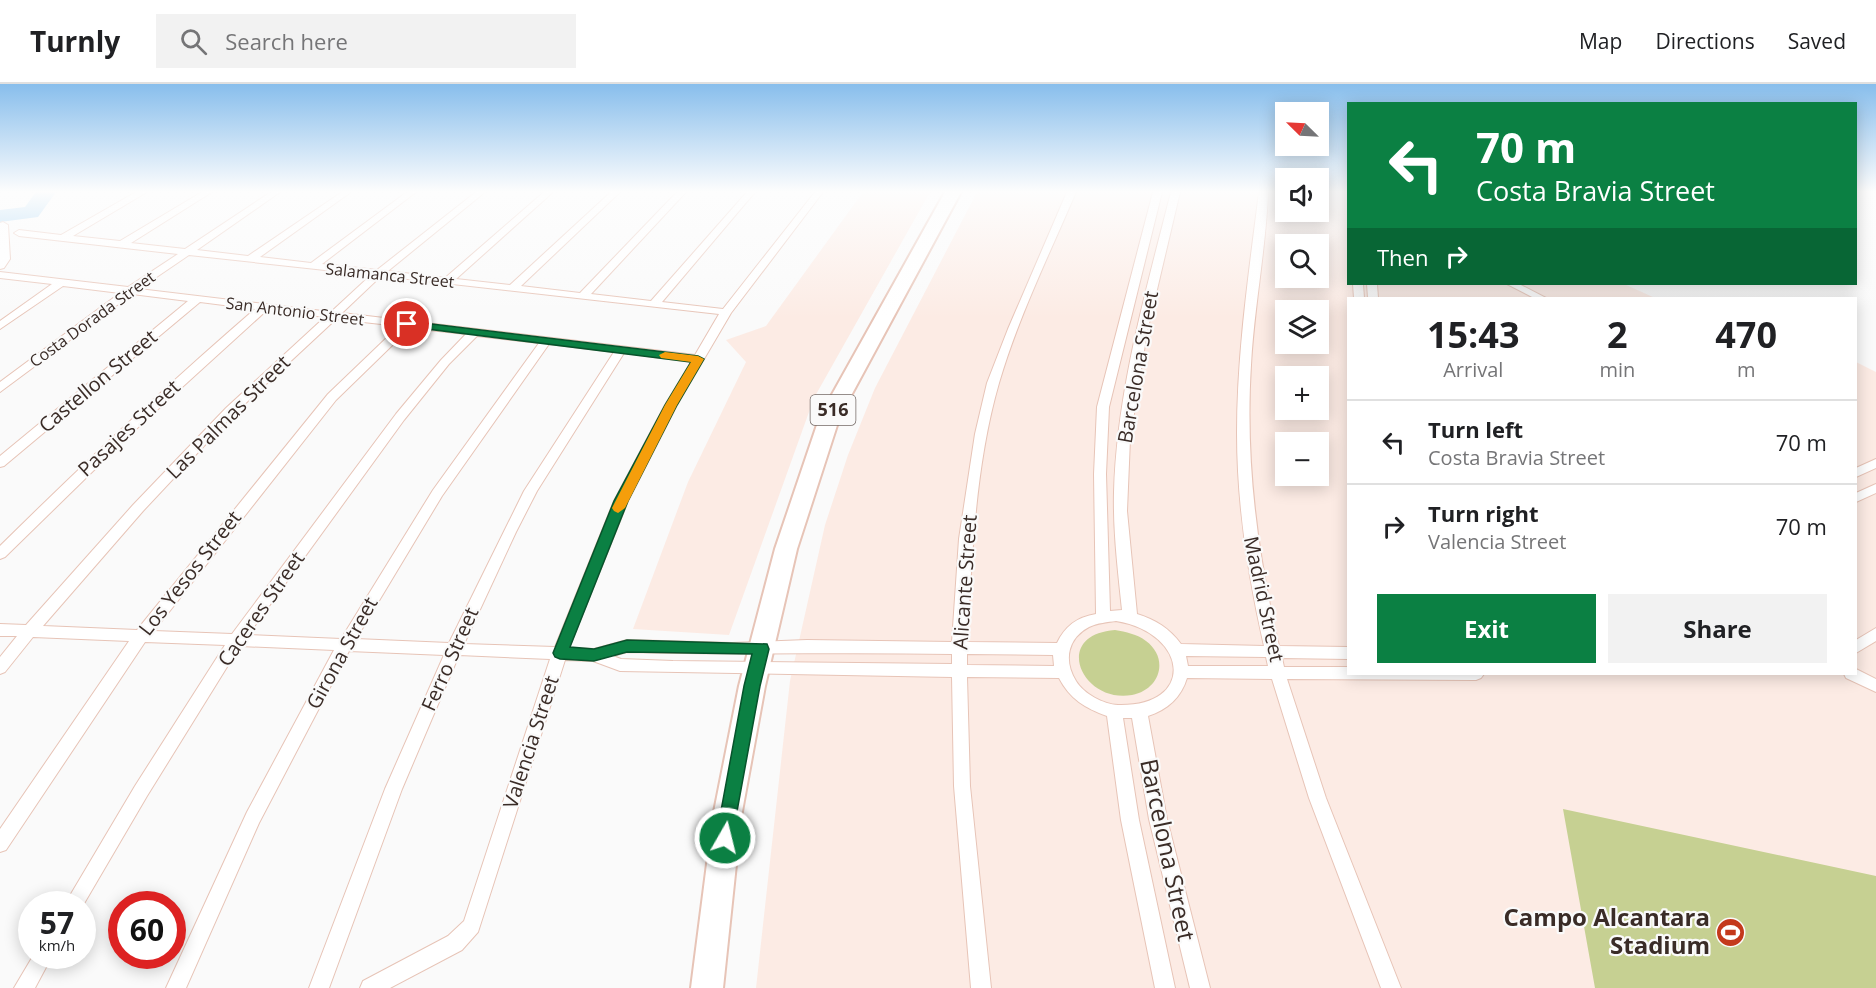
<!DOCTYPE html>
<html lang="en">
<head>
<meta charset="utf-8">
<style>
  :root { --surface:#fff; --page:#f2f2f2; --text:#202124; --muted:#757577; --line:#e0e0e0; --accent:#0b8043 }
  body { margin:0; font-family:"Open Sans",sans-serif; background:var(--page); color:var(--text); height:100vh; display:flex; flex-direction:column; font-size:22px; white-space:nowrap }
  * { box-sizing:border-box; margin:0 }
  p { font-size:20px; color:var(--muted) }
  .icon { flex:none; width:33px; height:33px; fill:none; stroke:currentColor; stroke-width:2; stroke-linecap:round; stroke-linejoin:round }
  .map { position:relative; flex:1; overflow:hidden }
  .side { position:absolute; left:1347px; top:213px; width:510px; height:378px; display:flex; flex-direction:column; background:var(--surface); border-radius:0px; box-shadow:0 3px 15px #0003 }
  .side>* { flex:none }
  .top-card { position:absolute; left:1347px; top:18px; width:510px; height:183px; border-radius:0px; box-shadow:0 3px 15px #0003; background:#0b8043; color:#fff; overflow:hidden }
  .needle { width:39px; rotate:294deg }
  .buttons { position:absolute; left:1275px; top:18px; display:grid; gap:12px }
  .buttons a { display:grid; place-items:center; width:54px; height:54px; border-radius:0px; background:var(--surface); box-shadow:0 3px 15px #0003; font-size:30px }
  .speed { position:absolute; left:18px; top:807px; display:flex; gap:12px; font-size:30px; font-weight:700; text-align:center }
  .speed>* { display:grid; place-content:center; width:78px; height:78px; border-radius:50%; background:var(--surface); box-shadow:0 3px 15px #0003; line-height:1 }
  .speed small { font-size:15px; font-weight:400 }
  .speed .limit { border:9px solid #d22; background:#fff; color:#111 }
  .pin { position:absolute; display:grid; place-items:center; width:51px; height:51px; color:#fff; margin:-26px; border:3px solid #fff; border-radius:50%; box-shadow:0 2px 6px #0007 }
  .me { position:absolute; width:66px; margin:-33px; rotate:8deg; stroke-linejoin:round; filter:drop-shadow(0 0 4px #0008) }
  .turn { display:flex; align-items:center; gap:21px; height:126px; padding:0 30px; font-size:27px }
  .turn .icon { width:78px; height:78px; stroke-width:2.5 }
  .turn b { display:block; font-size:42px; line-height:51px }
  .then { display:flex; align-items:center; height:57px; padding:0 30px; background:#0003; gap:12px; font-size:22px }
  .eta { display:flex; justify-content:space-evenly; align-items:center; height:102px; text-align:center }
  .eta b { font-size:36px; font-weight:700; line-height:42px }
  .cta { display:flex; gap:12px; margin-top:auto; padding:12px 30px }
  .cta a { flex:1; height:69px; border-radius:0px; background:var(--accent); color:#fff; font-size:24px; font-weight:700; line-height:69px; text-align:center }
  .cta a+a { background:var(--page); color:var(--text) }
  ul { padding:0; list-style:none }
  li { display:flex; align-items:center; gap:18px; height:84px; padding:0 30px; border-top:2px solid var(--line) }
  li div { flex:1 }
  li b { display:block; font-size:22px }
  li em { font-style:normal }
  header { display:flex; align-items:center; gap:36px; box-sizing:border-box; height:84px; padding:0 30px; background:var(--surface); border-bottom:2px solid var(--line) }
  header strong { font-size:28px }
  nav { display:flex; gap:33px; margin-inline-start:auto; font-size:21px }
  .search { width:420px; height:54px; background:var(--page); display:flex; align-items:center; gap:15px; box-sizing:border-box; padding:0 21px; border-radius:0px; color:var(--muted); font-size:22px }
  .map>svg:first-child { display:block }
  .built { fill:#fcebe4; fill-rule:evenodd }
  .green { fill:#c6d092 }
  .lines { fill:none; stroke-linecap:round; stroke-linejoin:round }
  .river { fill:#99cef3; fill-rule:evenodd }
  .street-casing { stroke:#e7c4b7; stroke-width:2 }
  .primary-casing { stroke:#e7c4b7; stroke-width:4 }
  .street { fill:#fff; fill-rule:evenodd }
  .primary { fill:#fff; fill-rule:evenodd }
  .route { fill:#0b8043; stroke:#07532c; stroke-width:1.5 }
  .slow { fill:#f59e0b }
  .labels { text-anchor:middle; stroke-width:4.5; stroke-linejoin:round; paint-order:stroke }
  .far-street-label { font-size:16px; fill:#3a2c27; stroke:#fafafa }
  .shield { fill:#fafafa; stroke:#746a66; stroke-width:1.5 }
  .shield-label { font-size:18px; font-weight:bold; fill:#3a2c27 }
  .street-label { font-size:20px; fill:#3a2c27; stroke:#fafafa }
  .near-street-label { font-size:24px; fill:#3a2c27; stroke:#fafafa }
  .near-poi-label { font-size:24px; font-weight:bold; fill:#3a2c27; stroke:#fafafa; text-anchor:end }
</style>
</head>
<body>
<header>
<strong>Turnly</strong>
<div class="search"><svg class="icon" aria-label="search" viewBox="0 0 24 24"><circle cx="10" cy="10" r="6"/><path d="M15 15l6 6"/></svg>Search here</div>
<nav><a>Map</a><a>Directions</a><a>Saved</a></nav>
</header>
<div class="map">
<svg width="1876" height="904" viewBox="0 0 1876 904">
  <rect width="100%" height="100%" fill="#fafafa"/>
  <!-- built -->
  <path class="built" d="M 863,108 L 930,108 L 814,314 L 729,551 L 633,545 L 688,398 L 746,278 L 726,256 L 766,242 Z
    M 977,108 L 1285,108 L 1286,128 L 1318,128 L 1319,108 L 1348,108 L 1348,200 L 1624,200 L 1655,214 L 1348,214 L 1348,590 L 1856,590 L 1856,278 L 1876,288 L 1876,904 L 756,904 L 790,597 L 825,441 L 848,371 L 875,304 ZM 1286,160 L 1318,160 L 1318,194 L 1286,194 ZM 1286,226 L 1318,226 L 1318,260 L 1286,260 ZM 1286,292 L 1318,292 L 1318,326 L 1286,326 ZM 1286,358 L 1318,358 L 1318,392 L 1286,392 Z"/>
  <!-- green -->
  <path class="green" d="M 1115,546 C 1126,548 1137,550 1146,557 C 1169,574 1161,605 1132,611 C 1082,620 1051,551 1115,546 Z
    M 1563,725 L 1876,792 L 1876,904 L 1595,904 Z"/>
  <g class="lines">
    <!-- river -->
    <path class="river" d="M 36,108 L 56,108 L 38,133 L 0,138 L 0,126 L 25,123 Z"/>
    <defs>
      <path id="street" d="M 136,108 L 147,108 L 73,152 L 120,157 L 202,108 L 212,108 L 131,159 L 185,165 L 271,108 L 280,108 L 197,166 L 248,172 L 342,108 L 351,108 L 260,173 L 311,179 L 407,108 L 416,108 L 322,180 L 377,186 L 476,108 L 485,108 L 388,187 L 445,194 L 544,108 L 553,108 L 456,195 L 510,201 L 611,108 L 620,108 L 521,202 L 580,209 L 677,108 L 686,108 L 591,210 L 651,217 L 747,108 L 755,108 L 662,218 L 723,225 L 815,108 L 823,108 L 731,229 L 677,321 L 628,417 L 569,564 L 594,565 L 627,556 L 732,559 L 807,556 L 952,558 L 959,455 L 975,350 L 987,299 L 1008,245 L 1067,108 L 1076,108 C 1049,171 1018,234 999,299 C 975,382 972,472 967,558 L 1057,559 C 1065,542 1077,533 1096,530 L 1094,390 L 1097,323 L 1153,108 L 1162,108 L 1109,323 L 1106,390 L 1110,527 L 1122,526 C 1118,487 1113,448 1114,408 C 1117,306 1146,207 1171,108 L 1180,108 L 1147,248 L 1130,355 L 1127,427 L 1137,530 C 1156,536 1169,544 1181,560 L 1264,562 C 1248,492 1237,421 1237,349 C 1237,268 1249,188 1259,108 L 1268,108 C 1266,165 1254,223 1251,281 C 1245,376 1257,469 1279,562 L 1348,563 L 1348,575 L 1282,574 L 1284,583 L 1348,583 L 1348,590 L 1484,590 L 1481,594 L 1476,596 L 1287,595 L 1326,714 L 1401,904 L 1381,904 L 1309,714 L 1272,595 L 1187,594 C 1181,614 1167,626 1148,632 L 1167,735 L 1210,904 L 1190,904 L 1149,735 L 1132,634 L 1123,634 L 1139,736 L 1175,904 L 1155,904 L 1121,736 L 1107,632 C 1085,624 1070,615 1059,594 L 967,593 L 970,702 L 991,904 L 971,904 L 954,702 L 952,593 L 620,587 L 593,577 L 565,576 L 478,848 L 462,866 L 390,904 L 360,904 L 363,897 L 448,852 L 464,837 L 550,575 L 459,571 L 402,705 L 329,904 L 309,904 L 385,705 L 444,571 L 349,567 L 259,739 L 186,904 L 166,904 L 247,728 L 334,566 L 240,562 L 147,712 L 82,823 L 82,820 L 65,820 L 135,702 L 225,561 L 145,558 L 6,766 L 0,768 L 0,745 L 129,557 L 33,553 L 5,588 L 0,590 L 0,573 L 17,552 L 0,552 L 0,540 L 26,541 L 133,421 L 226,324 L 325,233 L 267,226 L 134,347 L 5,473 L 0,475 L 0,462 C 83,380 167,301 255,225 L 200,218 L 4,382 L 0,383 L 0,372 L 188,217 L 132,210 L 0,308 L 0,298 L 120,209 L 63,202 L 0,245 L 0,237 L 52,200 L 0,194 L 0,188 L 128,203 L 178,170 L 19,152 L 14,149 L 19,146 L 61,151 ZM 189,171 L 371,191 L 331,228 L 139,205 ZM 381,192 L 719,230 L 695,271 L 342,229 ZM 336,235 L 399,242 L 328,310 L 137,546 L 43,542 L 143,427 L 234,330 ZM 410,244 L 466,250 L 441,276 L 396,330 L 232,550 L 154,547 L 336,316 ZM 477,252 L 539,259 L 433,406 L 341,555 L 248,551 L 404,336 L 449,280 ZM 549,260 L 614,268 L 524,407 L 449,559 L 356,555 L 442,412 ZM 624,269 L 691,278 L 665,321 L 614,417 L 555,563 L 464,560 L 516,448 L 537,407 ZM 1116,537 C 1189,549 1196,623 1118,621 C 1103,620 1084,610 1076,597 C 1063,576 1068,554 1089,543 C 1097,539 1108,538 1116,537 ZM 627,568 C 735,571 843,568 952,570 L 952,580 L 673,577 L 621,575 L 613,572 ZM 967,570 L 1053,571 L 1054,582 L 967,581 ZM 1186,572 L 1266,573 L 1268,582 L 1188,582 Z
        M 3,138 L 8,141 L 10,175 L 4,184 L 0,185 L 0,139 Z
        M 1353,200 L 1363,200 L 1364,214 L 1354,214 Z
        M 1367,200 L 1377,200 L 1378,214 L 1368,214 Z
        M 1507,200 L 1519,200 L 1546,214 L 1534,214 Z
        M 1876,375 L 1876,384 L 1856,393 L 1856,384 Z
        M 1876,400 L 1876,409 L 1856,418 L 1856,409 Z
        M 1876,544 L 1876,557 L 1856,569 L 1856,556 Z
        M 1856,585 L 1876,595 L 1876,608 L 1846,594 L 1844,590 L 1856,590 Z
        M 33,872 L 52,872 L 35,904 L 14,904 Z"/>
      <path id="primary" d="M 945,108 L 961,108 L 840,332 L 797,465 L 765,602 L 741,733 L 723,904 L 691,904 L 713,733 L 739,602 L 775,465 L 820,332 Z"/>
    </defs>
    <!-- street casing -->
    <use href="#street" class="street-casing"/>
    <!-- primary casing -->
    <use href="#primary" class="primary-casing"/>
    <!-- street -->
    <use href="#street" class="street"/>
    <!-- primary -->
    <use href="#primary" class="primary"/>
  </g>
  <!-- sky -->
  <linearGradient id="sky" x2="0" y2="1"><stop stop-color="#88beec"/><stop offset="0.46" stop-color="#fdfdfd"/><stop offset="1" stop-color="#fdfdfd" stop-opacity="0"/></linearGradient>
  <rect width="1876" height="234" fill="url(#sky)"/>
  <!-- route -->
  <path class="route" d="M 407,237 L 698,272 L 704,275 L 677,321 L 628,417 L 570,563 L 594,565 L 627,556 L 767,560 L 769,565 L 760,602 L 731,760 L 725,762 L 718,760 L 716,754 L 744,602 L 752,570 L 627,568 L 594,577 L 560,575 L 555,573 L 553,569 L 614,417 L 665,321 L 691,278 L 403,242 L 402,240 Z"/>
  <!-- slow -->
  <path class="slow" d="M 665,268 L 698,272 L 704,275 L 677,321 L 625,424 L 618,429 L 614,427 L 612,424 L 665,321 L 691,278 L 661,274 L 659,271 Z"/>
  <!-- icons -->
  <defs>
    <symbol id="stadium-disc" viewBox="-11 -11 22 22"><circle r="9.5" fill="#c4391c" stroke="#fafafa"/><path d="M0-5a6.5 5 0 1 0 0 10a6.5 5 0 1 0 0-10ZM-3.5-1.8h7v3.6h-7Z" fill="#fff"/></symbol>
  </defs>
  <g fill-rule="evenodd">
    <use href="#stadium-disc" x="1714" y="832" width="33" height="33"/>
  </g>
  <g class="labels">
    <!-- far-street labels -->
    <g class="far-street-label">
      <text transform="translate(390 191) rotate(6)" y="6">Salamanca Street</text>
      <text transform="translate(295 227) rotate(7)" y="6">San Antonio Street</text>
      <text transform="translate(92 235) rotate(-36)" y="6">Costa Dorada Street</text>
    </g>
    <!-- shield labels -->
    <rect class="shield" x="810.5" y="311" width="45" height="30" rx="4.5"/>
    <g class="shield-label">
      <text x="833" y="332">516</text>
    </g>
    <!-- street labels -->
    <g class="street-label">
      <text transform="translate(1138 283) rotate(-80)" y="7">Barcelona Street</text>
      <text transform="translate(98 297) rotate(-40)" y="7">Castellon Street</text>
      <text transform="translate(228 333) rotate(-45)" y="7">Las Palmas Street</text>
      <text transform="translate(129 344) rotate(-43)" y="7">Pasajes Street</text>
      <text transform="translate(190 489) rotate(-52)" y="7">Los Yesos Street</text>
      <text transform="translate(965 498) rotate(-86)" y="7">Alicante Street</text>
      <text transform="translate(1264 515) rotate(78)" y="7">Madrid Street</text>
      <text transform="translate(261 525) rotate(-55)" y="7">Caceres Street</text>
      <text transform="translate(342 569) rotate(-61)" y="7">Girona Street</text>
      <text transform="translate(450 575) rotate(-66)" y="7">Ferro Street</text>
      <text transform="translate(531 658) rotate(-72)" y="7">Valencia Street</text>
    </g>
    <!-- near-street labels -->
    <g class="near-street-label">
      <text transform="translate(1167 766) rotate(78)" y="8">Barcelona Street</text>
    </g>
    <!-- near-poi labels -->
    <g class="near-poi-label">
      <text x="1710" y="842">Campo Alcantara<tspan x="1710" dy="28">Stadium</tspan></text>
    </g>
  </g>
</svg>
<div class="buttons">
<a><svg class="needle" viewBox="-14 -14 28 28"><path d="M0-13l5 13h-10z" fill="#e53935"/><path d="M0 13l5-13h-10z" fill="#757577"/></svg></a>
<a><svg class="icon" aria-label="sound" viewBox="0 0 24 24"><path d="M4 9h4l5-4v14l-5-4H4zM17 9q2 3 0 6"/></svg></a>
<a><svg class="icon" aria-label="search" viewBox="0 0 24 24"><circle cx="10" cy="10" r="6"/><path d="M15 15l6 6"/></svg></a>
<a><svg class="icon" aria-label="layers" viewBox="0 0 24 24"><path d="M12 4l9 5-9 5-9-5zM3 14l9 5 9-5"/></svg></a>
<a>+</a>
<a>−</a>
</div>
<div class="speed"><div>57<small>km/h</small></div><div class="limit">60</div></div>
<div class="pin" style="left:407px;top:240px;background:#d93025"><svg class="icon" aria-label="arrive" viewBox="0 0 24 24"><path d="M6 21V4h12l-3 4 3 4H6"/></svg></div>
<svg class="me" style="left:725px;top:754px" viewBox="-20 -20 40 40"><circle r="17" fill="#0b8043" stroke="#fff" stroke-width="3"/><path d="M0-11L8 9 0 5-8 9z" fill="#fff"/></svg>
<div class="top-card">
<div class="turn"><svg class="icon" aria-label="left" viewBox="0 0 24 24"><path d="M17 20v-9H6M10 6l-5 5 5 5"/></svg><div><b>70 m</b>Costa Bravia Street</div></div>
<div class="then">Then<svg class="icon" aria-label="right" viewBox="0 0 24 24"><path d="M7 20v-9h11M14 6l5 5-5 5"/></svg></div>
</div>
<section class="side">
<div class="eta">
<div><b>15:43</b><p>Arrival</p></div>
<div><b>2</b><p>min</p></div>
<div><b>470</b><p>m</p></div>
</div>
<ul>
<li><svg class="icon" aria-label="left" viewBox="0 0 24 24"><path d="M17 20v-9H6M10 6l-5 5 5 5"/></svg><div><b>Turn left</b><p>Costa Bravia Street</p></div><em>70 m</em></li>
<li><svg class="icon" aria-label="right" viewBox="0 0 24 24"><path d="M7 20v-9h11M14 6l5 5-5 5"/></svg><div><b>Turn right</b><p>Valencia Street</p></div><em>70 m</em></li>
</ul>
<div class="cta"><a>Exit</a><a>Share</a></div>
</section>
</div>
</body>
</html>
